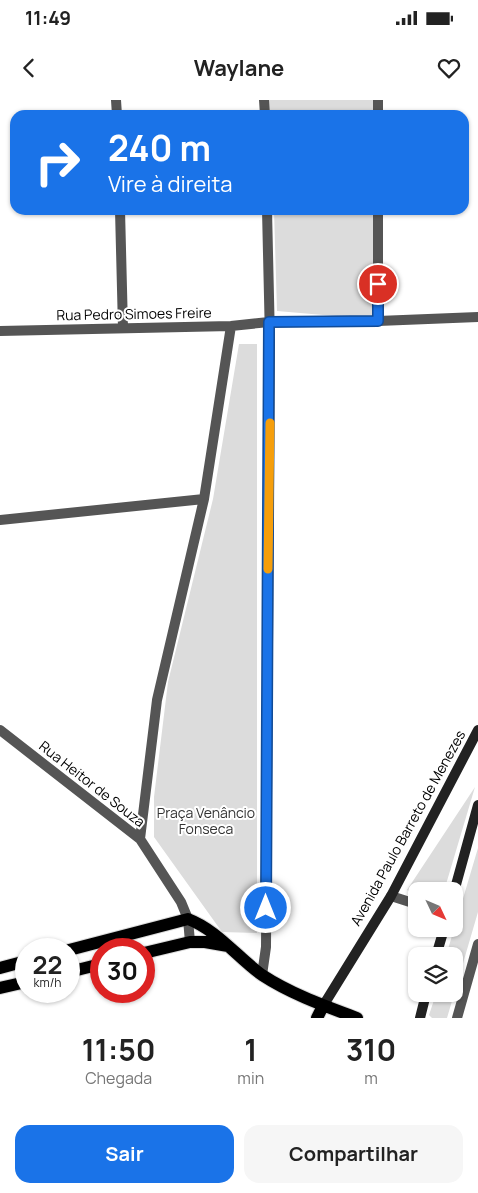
<!DOCTYPE html>
<html lang="pt">
<head>
<meta charset="utf-8">
<style>
  :root { --surface:#fff; --page:#f6f6f6; --text:#222; --muted:#767676; --accent:#1a73e8 }
  body { margin:0; font-family:Manrope,sans-serif; background:var(--page); color:var(--text); height:100vh; display:flex; flex-direction:column; font-size:19px; white-space:nowrap }
  * { box-sizing:border-box; margin:0 }
  p { font-size:16px; color:var(--muted) }
  .icon { flex:none; width:28px; height:28px; fill:none; stroke:currentColor; stroke-width:2; stroke-linecap:round; stroke-linejoin:round }
  .map { position:relative; height:918px; overflow:hidden }
  .details { display:flex; flex-direction:column; background:var(--surface); flex:1 }
  .details>* { flex:none }
  .banner { position:absolute; left:10px; top:10px; width:459px; height:105px; border-radius:15px; box-shadow:0 1px 4px #0004; background:#1a73e8; color:#fff; overflow:hidden }
  .needle { width:32px; rotate:134deg }
  .buttons { position:absolute; left:408px; top:782px; display:grid; gap:10px }
  .buttons a { display:grid; place-items:center; width:55px; height:55px; border-radius:10px; background:var(--surface); box-shadow:0 1px 4px #0004; font-size:25px }
  .speed { position:absolute; left:15px; top:838px; display:flex; gap:10px; font-size:25px; font-weight:700; text-align:center }
  .speed>* { display:grid; place-content:center; width:65px; height:65px; border-radius:50%; background:var(--surface); box-shadow:0 1px 4px #0004; line-height:1 }
  .speed small { font-size:12px; font-weight:400 }
  .speed .limit { border:8px solid #d22; background:#fff; color:#111 }
  .pin { position:absolute; display:grid; place-items:center; width:42px; height:42px; color:#fff; margin:-21px; border:2px solid #fff; border-radius:50%; box-shadow:0 1px 5px #0007 }
  .me { position:absolute; width:55px; margin:-28px; rotate:0deg; stroke-linejoin:round; filter:drop-shadow(0 0 4px #0008) }
  .turn { display:flex; align-items:center; gap:18px; height:105px; padding:0 15px; font-size:22px }
  .turn .icon { width:65px; height:65px; stroke-width:2.5 }
  .turn b { display:block; font-size:35px; line-height:42px }
  .eta { display:flex; justify-content:space-evenly; align-items:center; height:85px; text-align:center }
  .eta b { font-size:30px; font-weight:700; line-height:35px }
  .cta { display:flex; gap:10px; margin-top:auto; padding:10px 15px }
  .cta a { flex:1; height:58px; border-radius:15px; background:var(--accent); color:#fff; font-size:20px; font-weight:700; line-height:58px; text-align:center }
  .cta a+a { background:var(--page); color:var(--text) }
  .status { display:flex; justify-content:space-between; align-items:center; height:35px; padding:0 25px; background:var(--surface); direction:ltr }
  .status svg { height:14px; fill:currentColor }
  header { display:flex; justify-content:space-between; align-items:center; height:65px; padding:0 15px; background:var(--surface); font-size:22px; font-weight:700 }
  .map>svg:first-child { display:block }
  .green { fill:#dcdcdc }
  .lines { fill:none; stroke-linecap:round; stroke-linejoin:round }
  .primary-casing { stroke:#dbdbdb; stroke-width:14 }
  .minor { stroke:#555; stroke-width:10 }
  .tertiary { stroke:#555; stroke-width:10 }
  .secondary { stroke:#222; stroke-width:10 }
  .primary { stroke:#000; stroke-width:12 }
  .route-casing { stroke:#114b97; stroke-width:12 }
  .route { stroke:#1a73e8; stroke-width:9 }
  .slow { stroke:#f59e0b; stroke-width:9 }
  .labels { text-anchor:middle; stroke-width:4; stroke-linejoin:round; paint-order:stroke }
  .street-label { font-size:14px; fill:#000; stroke:#fff }
  .park-label { font-size:14px; fill:#333; stroke:#fff }
</style>
</head>
<body>
<div class="status"><b>11:49</b><svg viewBox="0 0 49 12"><path d="M0 12V9h3v3zM5 12V6h3v6zM10 12V3h3v9zM15 12V0h3v12zM26 1h20v11H26zM47 4h2v5h-2z"/></svg></div>
<header><svg class="icon" aria-label="back" viewBox="0 0 24 24"><path d="M15 5l-7 7 7 7"/></svg>Waylane<svg class="icon" aria-label="heart" viewBox="0 0 24 24"><path d="M12 20l-8-8c-3-5 5-10 8-4 3-6 11-1 8 4z"/></svg></header>
<div class="map">
<svg width="478" height="918" viewBox="0 0 478 918">
  <rect width="100%" height="100%" fill="#fff"/>
  <!-- green -->
  <path class="green" d="M 266,0 L 381,0 L 381,15 L 267,15 Z
    M 274,110 L 382,110 L 383,216 L 335,216 L 277,211 Z
    M 239,244 L 257,244 L 257,833 L 222,832 L 154,737 L 154,697 L 168,582 L 213,399 Z
    M 475,687 L 444,791 L 416,791 L 416,795 L 407,790 Z
    M 478,748 L 478,812 L 447,918 L 432,918 L 429,915 L 436,894 L 454,894 L 454,856 L 446,856 Z"/>
  <g class="lines">
    <defs>
      <path id="primary" d="M 69,850 L 188,819 C 217,830 237,857 262,875 C 291,894 325,906 357,918
        M 144,853 L 190,842 L 205,842 L 228,846
        M 0,868 L 26,861
        M 69,872 L 101,864
        M 0,888 L 26,882
        M 317,918 L 323,906"/>
    </defs>
    <!-- primary casing -->
    <use href="#primary" class="primary-casing"/>
    <!-- minor -->
    <path class="minor" d="M 116,0 L 117,15
      M 264,0 L 265,15
      M 378,0 L 378,15
      M 120,110 L 123,228
      M 378,221 L 478,217
      M 0,231 L 231,226 L 269,222 L 378,221 L 378,110
      M 0,420 L 204,399
      M 0,630 L 140,739 L 181,802 L 188,819 L 190,842
      M 140,739 L 157,600 L 204,399 L 231,226
      M 391,796 L 416,804
      M 262,875 L 266,847 L 270,240 L 267,110"/>
    <!-- tertiary -->
    <path class="tertiary" d="M 457,918 L 478,844"/>
    <!-- secondary -->
    <path class="secondary" d="M 454,792 L 478,705
      M 436,856 L 444,829
      M 323,906 L 391,796 L 478,630
      M 420,918 L 426,894"/>
    <!-- primary -->
    <use href="#primary" class="primary"/>
  </g>
  <g class="lines">
    <defs>
      <path id="route" d="M 266,808 L 269,222 L 378,221 L 378,184"/>
    </defs>
    <!-- route casing -->
    <use href="#route" class="route-casing"/>
    <!-- route -->
    <use href="#route" class="route"/>
    <!-- slow -->
    <path class="slow" d="M 268,469 L 270,323"/>
  </g>
  <g class="labels">
    <!-- street labels -->
    <g class="street-label">
      <text transform="translate(134 214) rotate(-1)" y="5">Rua Pedro Simoes Freire</text>
      <text transform="translate(92 684) rotate(38)" y="5">Rua Heitor de Souza</text>
      <text transform="translate(408 728) rotate(-61)" y="5">Avenida Paulo Barreto de Menezes</text>
    </g>
    <!-- park labels -->
    <g class="park-label">
      <text x="206" y="718">Praça Venâncio<tspan x="206" dy="16">Fonseca</tspan></text>
    </g>
  </g>
</svg>
<div class="buttons">
<a><svg class="needle" viewBox="-14 -14 28 28"><path d="M0-13l5 13h-10z" fill="#e53935"/><path d="M0 13l5-13h-10z" fill="#767676"/></svg></a>
<a><svg class="icon" aria-label="layers" viewBox="0 0 24 24"><path d="M12 4l9 5-9 5-9-5zM3 14l9 5 9-5"/></svg></a>
</div>
<div class="speed"><div>22<small>km/h</small></div><div class="limit">30</div></div>
<div class="pin" style="left:378px;top:184px;background:#d93025"><svg class="icon" aria-label="arrive" viewBox="0 0 24 24"><path d="M6 21V4h12l-3 4 3 4H6"/></svg></div>
<svg class="me" style="left:266px;top:808px" viewBox="-20 -20 40 40"><circle r="17" fill="#1a73e8" stroke="#fff" stroke-width="3"/><path d="M0-11L8 9 0 5-8 9z" fill="#fff"/></svg>
<div class="banner">
<div class="turn"><svg class="icon" aria-label="right" viewBox="0 0 24 24"><path d="M7 20v-9h11M14 6l5 5-5 5"/></svg><div><b>240 m</b>Vire à direita</div></div>
</div>
</div>
<section class="details">
<div class="eta">
<div><b>11:50</b><p>Chegada</p></div>
<div><b>1</b><p>min</p></div>
<div><b>310</b><p>m</p></div>
</div>
<div class="cta"><a>Sair</a><a>Compartilhar</a></div>
</section>
</body>
</html>
